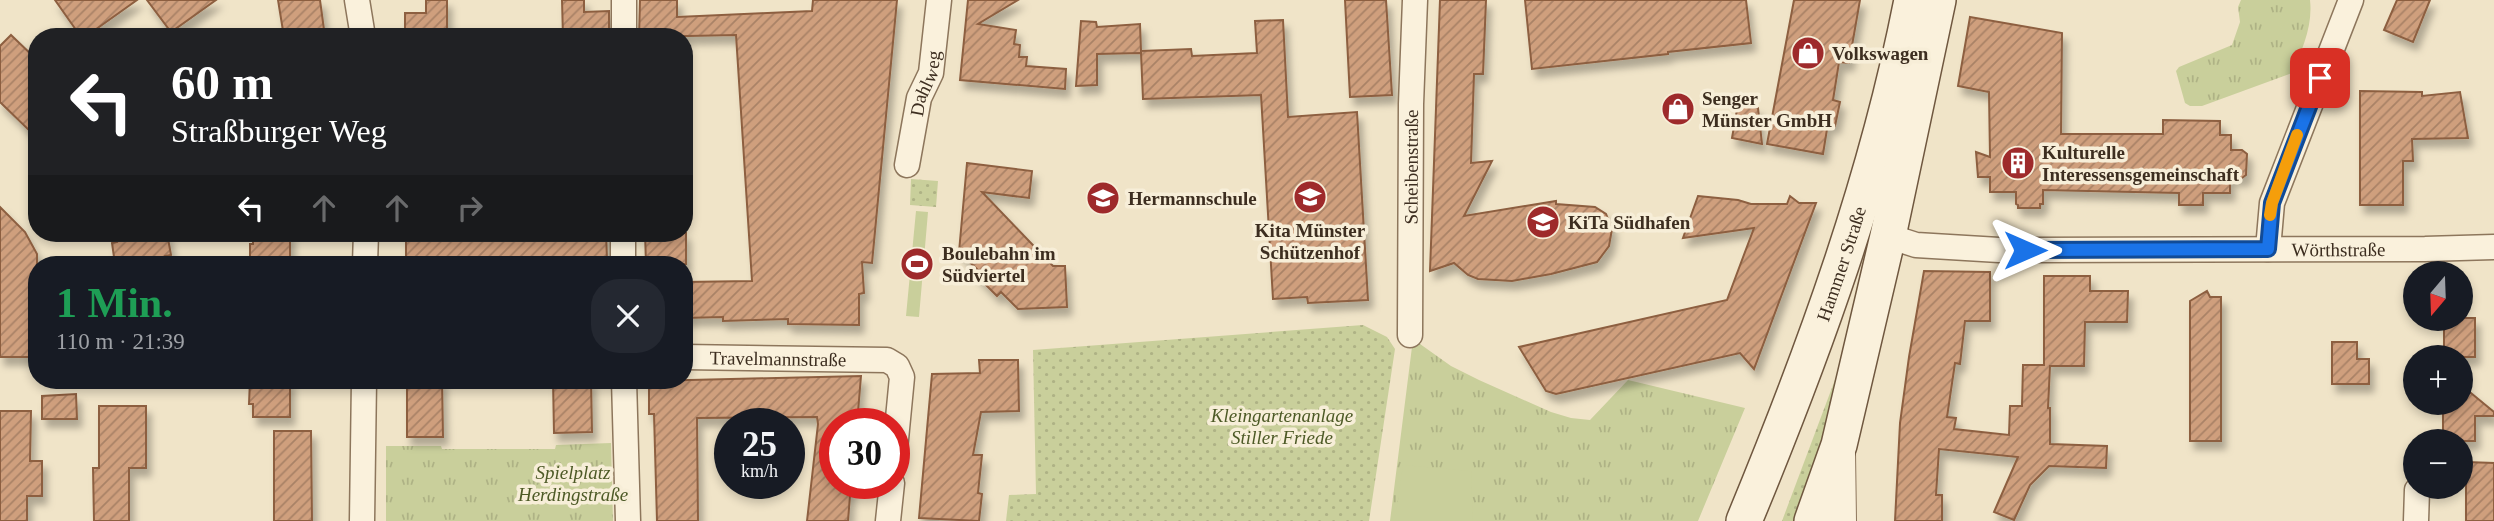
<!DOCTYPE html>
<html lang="de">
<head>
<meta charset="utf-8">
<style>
  :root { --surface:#171b24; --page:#242831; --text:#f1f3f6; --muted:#9ea1a6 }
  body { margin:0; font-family:Georgia,serif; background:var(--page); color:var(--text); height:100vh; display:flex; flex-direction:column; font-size:26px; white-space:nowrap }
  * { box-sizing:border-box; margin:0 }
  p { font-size:23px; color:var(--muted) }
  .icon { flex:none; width:38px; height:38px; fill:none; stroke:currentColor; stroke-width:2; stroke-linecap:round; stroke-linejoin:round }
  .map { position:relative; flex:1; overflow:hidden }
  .side { position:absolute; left:28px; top:256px; width:665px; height:133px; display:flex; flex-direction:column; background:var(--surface); border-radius:28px; box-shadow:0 4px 10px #0003 }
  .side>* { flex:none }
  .top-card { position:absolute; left:28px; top:28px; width:665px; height:214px; border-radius:28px; box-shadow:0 4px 10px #0003; background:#202124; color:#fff; overflow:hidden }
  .needle { width:46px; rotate:199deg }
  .fabs { position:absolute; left:2403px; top:261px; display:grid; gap:14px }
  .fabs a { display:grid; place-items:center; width:70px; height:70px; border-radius:50%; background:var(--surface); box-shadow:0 4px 10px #0003; font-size:35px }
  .speed { position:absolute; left:714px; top:408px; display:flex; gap:14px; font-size:35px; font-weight:700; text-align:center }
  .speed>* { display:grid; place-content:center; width:91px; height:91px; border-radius:50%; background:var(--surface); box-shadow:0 4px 10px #0003; line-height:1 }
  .speed small { font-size:18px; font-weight:400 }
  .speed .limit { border:10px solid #d22; background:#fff; color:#111 }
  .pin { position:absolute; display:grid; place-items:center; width:60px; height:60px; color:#fff; margin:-30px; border-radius:14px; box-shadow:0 4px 10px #0006 }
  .me { position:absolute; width:77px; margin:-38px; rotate:90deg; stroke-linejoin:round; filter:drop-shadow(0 0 5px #0008) }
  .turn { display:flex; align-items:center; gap:24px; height:147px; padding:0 28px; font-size:32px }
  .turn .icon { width:91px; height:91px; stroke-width:2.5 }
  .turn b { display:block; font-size:49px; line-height:60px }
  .lanes { display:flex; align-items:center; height:66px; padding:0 28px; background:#0003; justify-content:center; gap:35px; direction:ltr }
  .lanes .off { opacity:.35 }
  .round { display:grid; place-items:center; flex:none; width:74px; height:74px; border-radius:28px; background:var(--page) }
  .summary { display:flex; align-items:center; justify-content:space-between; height:119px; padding:0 28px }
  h1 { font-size:42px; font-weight:700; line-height:52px; color:#1e9e55 }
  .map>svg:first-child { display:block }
  .grass { fill:url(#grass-dots) }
  .park { fill:url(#park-tufts) }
  .pitch { fill:#c9cf9b }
  .building { fill:url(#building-hatch); stroke:#8d5f41; stroke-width:2; filter:url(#shadow) }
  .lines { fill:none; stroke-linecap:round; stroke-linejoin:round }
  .minor-casing { stroke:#8d765c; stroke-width:27 }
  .tertiary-casing { stroke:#8d765c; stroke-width:34 }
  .secondary-casing { stroke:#6f573f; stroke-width:38 }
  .minor { stroke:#faf1dc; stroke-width:24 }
  .tertiary { stroke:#faf1dc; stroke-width:32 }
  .secondary { stroke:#faf1dc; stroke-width:35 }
  .route-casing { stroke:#114b97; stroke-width:18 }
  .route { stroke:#1a73e8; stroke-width:12 }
  .slow { stroke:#f59e0b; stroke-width:12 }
  .labels { text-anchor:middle; stroke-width:7; stroke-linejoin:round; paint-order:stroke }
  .poi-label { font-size:19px; font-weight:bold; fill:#3d2e20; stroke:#f7eed8; text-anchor:start }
  .street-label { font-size:19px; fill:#3d2e20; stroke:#f7eed8 }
  .park-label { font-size:19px; font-style:italic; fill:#4d5a26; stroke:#f7eed8 }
</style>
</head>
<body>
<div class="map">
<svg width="2494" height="521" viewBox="0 0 2494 521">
  <defs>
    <pattern id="grass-dots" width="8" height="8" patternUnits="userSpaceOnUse" patternTransform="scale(1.75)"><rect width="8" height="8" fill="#c9cf9b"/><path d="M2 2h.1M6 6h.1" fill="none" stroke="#aeb285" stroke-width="1.8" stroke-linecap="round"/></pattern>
    <pattern id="park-tufts" width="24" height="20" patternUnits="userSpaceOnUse" patternTransform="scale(1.75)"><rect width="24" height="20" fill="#c9cf9b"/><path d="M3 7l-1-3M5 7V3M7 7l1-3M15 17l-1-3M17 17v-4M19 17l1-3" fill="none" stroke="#aeb285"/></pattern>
    <pattern id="building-hatch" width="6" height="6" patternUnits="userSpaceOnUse" patternTransform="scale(1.75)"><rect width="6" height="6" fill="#cf9f7d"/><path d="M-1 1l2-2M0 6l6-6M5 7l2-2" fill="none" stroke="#a98266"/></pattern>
    <filter id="shadow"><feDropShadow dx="4.5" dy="8" stdDeviation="3.5" flood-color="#0004"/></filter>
  </defs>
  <rect width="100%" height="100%" fill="#f0e4c8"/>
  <!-- grass -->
  <path class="grass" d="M 1883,175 L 1850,343 L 1800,521 L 1782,521 L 1836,377 Z
    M 911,179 L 938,181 L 936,207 L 910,205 Z
    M 1363,325 L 1387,337 L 1395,349 L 1369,521 L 1006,521 L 1009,495 L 1036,494 L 1033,350 Z"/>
  <!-- park -->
  <path class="park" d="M 2241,0 L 2310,0 C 2313,26 2302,50 2292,73 L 2202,106 L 2190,106 L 2185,103 L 2176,71 L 2179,67 L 2232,45 L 2240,22 L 2238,7 Z
    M 1413,339 L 1451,366 L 1479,380 L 1551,412 L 1571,418 L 1590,420 L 1628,380 L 1745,408 L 1698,521 L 1390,521 Z
    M 611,443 L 613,521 L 386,521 L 386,446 L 441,446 L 442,449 L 555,449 L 556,445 Z"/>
  <!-- pitch -->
  <path class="pitch" d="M 916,211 L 928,212 L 919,317 L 906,316 Z
    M 1403,465 L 1471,471 L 1473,521 L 1395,521 Z"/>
  <!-- building -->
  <path class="building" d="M 55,0 L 137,0 L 85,37 L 81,37 Z
    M 147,0 L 216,0 L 171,32 Z
    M 278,0 L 320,0 L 325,37 L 284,37 Z
    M 426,0 L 447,0 L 447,37 L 405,37 L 405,13 L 426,13 Z
    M 562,0 L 584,0 L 584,12 L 609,11 L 609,37 L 563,37 Z
    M 640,0 L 677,0 L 677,17 L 812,11 L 813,0 L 897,0 L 872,263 L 862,262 L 864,293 L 859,294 L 859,325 L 788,324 L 788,319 L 723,321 L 723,317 L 684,318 L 684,282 L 752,281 L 736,35 L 639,37 Z
    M 968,0 L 1018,0 L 978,24 L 1016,30 L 1014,44 L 1020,45 L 1019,57 L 1027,57 L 1026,66 L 1066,69 L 1065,89 L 960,80 Z
    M 1345,0 L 1386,0 L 1392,95 L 1350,97 Z
    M 1440,0 L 1486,0 L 1483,74 L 1474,74 L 1471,163 L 1492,161 L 1464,216 L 1556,201 L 1556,204 L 1595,207 L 1606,214 L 1612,229 L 1609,246 L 1597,262 L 1551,274 L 1512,281 L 1478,279 L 1468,275 L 1454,263 L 1430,271 Z
    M 1525,0 L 1746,0 L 1751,43 L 1668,52 L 1668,54 L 1532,69 Z
    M 1794,0 L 1860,0 L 1849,63 L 1839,62 L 1833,100 L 1840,102 L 1835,126 L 1828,123 L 1823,154 L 1767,144 Z
    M 2397,0 L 2430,0 L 2413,42 L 2384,30 Z
    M 1970,17 L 2062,33 L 2061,134 L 2163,134 L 2163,120 L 2220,121 L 2220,135 L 2231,135 L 2231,150 L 2242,150 L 2247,154 L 2246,175 L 2242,178 L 2230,177 L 2230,193 L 2203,193 L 2203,205 L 2179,205 L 2179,193 L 2043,190 L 2043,204 L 2040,204 L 2040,208 L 2018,208 L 2018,205 L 2016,204 L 2016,192 L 1990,192 L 1990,177 L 1978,177 L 1976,152 L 1990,157 L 1989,92 L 1958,86 Z
    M 1283,20 L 1288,117 L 1357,112 L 1368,300 L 1308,303 L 1307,297 L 1273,299 L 1261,95 L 1143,99 L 1141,53 L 1097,54 L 1097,85 L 1076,86 L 1081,21 L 1096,22 L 1097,27 L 1140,24 L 1141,51 L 1191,49 L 1192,56 L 1257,53 L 1255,21 Z
    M 11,35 L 37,60 L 37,138 L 0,102 L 0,46 Z
    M 2360,91 L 2422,92 L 2422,96 L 2460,92 L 2468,138 L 2412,139 L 2413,161 L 2403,161 L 2403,205 L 2360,205 Z
    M 1738,104 L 1758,108 L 1762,144 L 1732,138 Z
    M 967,163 L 1032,171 L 1029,198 L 982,192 L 1053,266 L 1065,266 L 1067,307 L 1018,309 L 1001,292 L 997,296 L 975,274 L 979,271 L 959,252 Z
    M 1698,196 L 1738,200 L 1751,204 L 1787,204 L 1790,196 L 1799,203 L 1816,203 L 1754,369 L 1740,353 L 1556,394 L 1546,391 L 1519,347 L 1727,300 L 1754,228 L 1683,238 Z
    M 0,207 L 25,232 L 37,254 L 37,357 L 0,357 Z
    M 115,233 L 167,233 L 171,255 L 165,256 L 166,264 L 115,264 L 112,243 L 117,242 Z
    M 253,233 L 290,233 L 290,264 L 250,264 L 250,244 L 253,244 Z
    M 406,233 L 606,233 L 607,259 L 588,259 L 588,264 L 406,264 Z
    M 645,233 L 686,233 L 686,264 L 646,264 Z
    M 1924,271 L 1990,272 L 1990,321 L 1965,321 L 1960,364 L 1955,363 L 1947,417 L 1956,418 L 1954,429 L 2009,435 L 2010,406 L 2022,406 L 2023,365 L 2044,365 L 2044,276 L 2090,276 L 2090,291 L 2128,291 L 2127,322 L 2085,322 L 2084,366 L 2050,366 L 2048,408 L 2050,408 L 2050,444 L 2107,446 L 2106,468 L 2049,466 L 2030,485 L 2014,520 L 1994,512 L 2018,457 L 1939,449 L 1936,495 L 1942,495 L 1942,521 L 1895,521 L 1900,423 L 1909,357 Z
    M 2207,291 L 2210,297 L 2221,297 L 2221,441 L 2190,441 L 2190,301 Z
    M 2444,318 L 2475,318 L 2475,357 L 2444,357 Z
    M 2332,342 L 2357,342 L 2357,359 L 2369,359 L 2369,384 L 2332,384 Z
    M 979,360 L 1018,360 L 1019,411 L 981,412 L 973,455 L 982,455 L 978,493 L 982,494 L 979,521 L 919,518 L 932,374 L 980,373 Z
    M 861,376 L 857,424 L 835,424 L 835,483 L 851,483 L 848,521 L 807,521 L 818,424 L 817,417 L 697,418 L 698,521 L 657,521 L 654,414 L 649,414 L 649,381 Z
    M 250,380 L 290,380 L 290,417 L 253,417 L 253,404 L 249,404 Z
    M 407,380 L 442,380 L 443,437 L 407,437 Z
    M 553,380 L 591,380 L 592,432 L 554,433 Z
    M 2460,384 L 2494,412 L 2494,416 L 2475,416 L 2475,441 L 2443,441 L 2443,402 L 2460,402 Z
    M 76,394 L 77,419 L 42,419 L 42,396 Z
    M 99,406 L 146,406 L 146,468 L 129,468 L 129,521 L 94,521 L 93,468 L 99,468 Z
    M 0,411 L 31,411 L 30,461 L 42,461 L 42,496 L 27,496 L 27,521 L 0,521 Z
    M 274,431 L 311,431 L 312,521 L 274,521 Z
    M 2466,462 L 2494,463 L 2494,521 L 2466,521 Z"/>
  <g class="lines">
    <defs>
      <g id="minor">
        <path d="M 357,0 L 363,37"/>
        <path d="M 624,37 L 624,0"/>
        <path id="s1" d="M 907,165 L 919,98 L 931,73 L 939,0"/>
        <path id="s2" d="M 1888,236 L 1916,245 L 1999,250 L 2425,249 L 2494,247"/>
        <path d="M 2268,249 L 2272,203 L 2351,0"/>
        <path d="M 365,264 L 366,233"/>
        <path d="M 623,264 L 623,233"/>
        <path id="s3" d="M 1410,335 L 1411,104 L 1415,0"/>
        <path id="s4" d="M 684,357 L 887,360 L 897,366 L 902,377 L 894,460"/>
        <path d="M 624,380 L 628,521"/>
        <path d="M 362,521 L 364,380"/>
        <path d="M 888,521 L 892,483"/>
        <path d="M 2416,521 L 2417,490"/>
      </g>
      <path id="tertiary" d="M 1839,452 L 1840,521"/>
      <g id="secondary">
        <path id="s5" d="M 1744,521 C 1814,352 1877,180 1912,0"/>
        <path d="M 1812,521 L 1839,445 L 1888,236 L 1938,0"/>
      </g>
    </defs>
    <!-- minor casing -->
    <use href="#minor" class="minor-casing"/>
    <!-- tertiary casing -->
    <use href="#tertiary" class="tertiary-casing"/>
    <!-- secondary casing -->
    <use href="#secondary" class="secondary-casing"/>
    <!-- minor -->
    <use href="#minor" class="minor"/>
    <!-- tertiary -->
    <use href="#tertiary" class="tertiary"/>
    <!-- secondary -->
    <use href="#secondary" class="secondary"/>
  </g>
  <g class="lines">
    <defs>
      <path id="route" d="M 2025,250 L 2268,249 L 2272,203 L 2320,78"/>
    </defs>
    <!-- route casing -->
    <use href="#route" class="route-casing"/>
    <!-- route -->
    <use href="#route" class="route"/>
    <!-- slow -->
    <path class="slow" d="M 2270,215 L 2272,203 L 2297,135"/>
  </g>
  <!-- icons -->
  <defs>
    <symbol id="shop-disc" viewBox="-11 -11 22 22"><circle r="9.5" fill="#9e2a2b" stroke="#f7eed8"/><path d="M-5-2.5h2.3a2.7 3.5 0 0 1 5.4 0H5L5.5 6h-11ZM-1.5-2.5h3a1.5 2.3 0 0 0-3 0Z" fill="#fff"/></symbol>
    <symbol id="building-disc" viewBox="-11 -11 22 22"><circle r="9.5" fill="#9e2a2b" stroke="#f7eed8"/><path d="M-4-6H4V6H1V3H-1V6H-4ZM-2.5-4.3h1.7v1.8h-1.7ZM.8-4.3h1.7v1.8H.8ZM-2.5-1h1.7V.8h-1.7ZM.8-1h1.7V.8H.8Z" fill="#fff"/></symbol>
    <symbol id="school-disc" viewBox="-11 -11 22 22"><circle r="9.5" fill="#9e2a2b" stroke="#f7eed8"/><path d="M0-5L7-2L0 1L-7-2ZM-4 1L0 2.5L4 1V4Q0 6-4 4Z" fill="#fff"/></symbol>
    <symbol id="stadium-disc" viewBox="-11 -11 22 22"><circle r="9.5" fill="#9e2a2b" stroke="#f7eed8"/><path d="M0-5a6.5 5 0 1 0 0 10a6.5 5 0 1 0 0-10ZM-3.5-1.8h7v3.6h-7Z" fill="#fff"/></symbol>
  </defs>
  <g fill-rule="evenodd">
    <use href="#shop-disc" x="1789" y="34" width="38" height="38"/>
    <use href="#shop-disc" x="1659" y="90" width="38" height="38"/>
    <use href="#building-disc" x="1999" y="144" width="38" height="38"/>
    <use href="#school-disc" x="1291" y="178" width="38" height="38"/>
    <use href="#school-disc" x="1084" y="179" width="38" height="38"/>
    <use href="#school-disc" x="1524" y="203" width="38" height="38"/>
    <use href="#stadium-disc" x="898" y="245" width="38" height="38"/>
  </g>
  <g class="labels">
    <!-- poi labels -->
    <g class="poi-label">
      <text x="1832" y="60">Volkswagen</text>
      <text x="1702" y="105">Senger<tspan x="1702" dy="22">Münster GmbH</tspan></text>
      <text x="2042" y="159">Kulturelle<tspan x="2042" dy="22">Interessensgemeinschaft</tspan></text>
      <text x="1128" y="205">Hermannschule</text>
      <text x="1568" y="229">KiTa Südhafen</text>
      <text x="1310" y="237" text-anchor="middle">Kita Münster<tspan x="1310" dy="22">Schützenhof</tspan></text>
      <text x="942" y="260">Boulebahn im<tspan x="942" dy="22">Südviertel</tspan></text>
    </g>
    <!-- street labels -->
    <g class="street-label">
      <text dy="7" stroke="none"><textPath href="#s1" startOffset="84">Dahlweg</textPath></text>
      <text dy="7" stroke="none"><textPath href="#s3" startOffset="168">Scheibenstraße</textPath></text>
      <text dy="7" stroke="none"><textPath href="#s2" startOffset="452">Wörthstraße</textPath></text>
      <text dy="7" stroke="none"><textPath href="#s5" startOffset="275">Hammer Straße</textPath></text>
      <text dy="7" stroke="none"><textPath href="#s4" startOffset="94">Travelmannstraße</textPath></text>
    </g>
    <!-- park labels -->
    <g class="park-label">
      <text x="1282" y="422">Kleingartenanlage<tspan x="1282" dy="22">Stiller Friede</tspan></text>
      <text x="573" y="479">Spielplatz<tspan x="573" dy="22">Herdingstraße</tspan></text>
    </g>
  </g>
</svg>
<div class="fabs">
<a><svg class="needle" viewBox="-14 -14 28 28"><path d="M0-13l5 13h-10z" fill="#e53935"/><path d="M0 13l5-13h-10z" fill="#9ea1a6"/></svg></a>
<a>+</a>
<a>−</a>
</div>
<div class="speed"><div>25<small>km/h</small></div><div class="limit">30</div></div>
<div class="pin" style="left:2320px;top:78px;background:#d93025"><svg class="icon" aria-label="arrive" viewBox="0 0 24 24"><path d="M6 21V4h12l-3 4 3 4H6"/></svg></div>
<svg class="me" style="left:2025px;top:250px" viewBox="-20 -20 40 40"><path d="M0-17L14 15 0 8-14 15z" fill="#1a73e8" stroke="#fff" stroke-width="4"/></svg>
<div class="top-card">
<div class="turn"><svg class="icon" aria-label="left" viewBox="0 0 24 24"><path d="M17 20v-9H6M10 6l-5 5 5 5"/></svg><div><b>60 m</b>Straßburger Weg</div></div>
<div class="lanes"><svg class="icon" aria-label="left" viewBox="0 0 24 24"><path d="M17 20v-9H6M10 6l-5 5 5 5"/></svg><svg class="icon off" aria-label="ahead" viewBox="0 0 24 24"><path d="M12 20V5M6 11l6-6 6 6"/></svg><svg class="icon off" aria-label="ahead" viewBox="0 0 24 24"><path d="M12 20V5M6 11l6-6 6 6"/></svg><svg class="icon off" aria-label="right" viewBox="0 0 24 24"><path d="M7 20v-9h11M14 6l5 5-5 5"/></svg></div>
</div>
<section class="side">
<div class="summary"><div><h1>1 Min.</h1><p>110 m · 21:39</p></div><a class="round"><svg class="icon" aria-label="close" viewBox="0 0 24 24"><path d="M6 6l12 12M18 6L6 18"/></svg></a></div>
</section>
</div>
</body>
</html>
